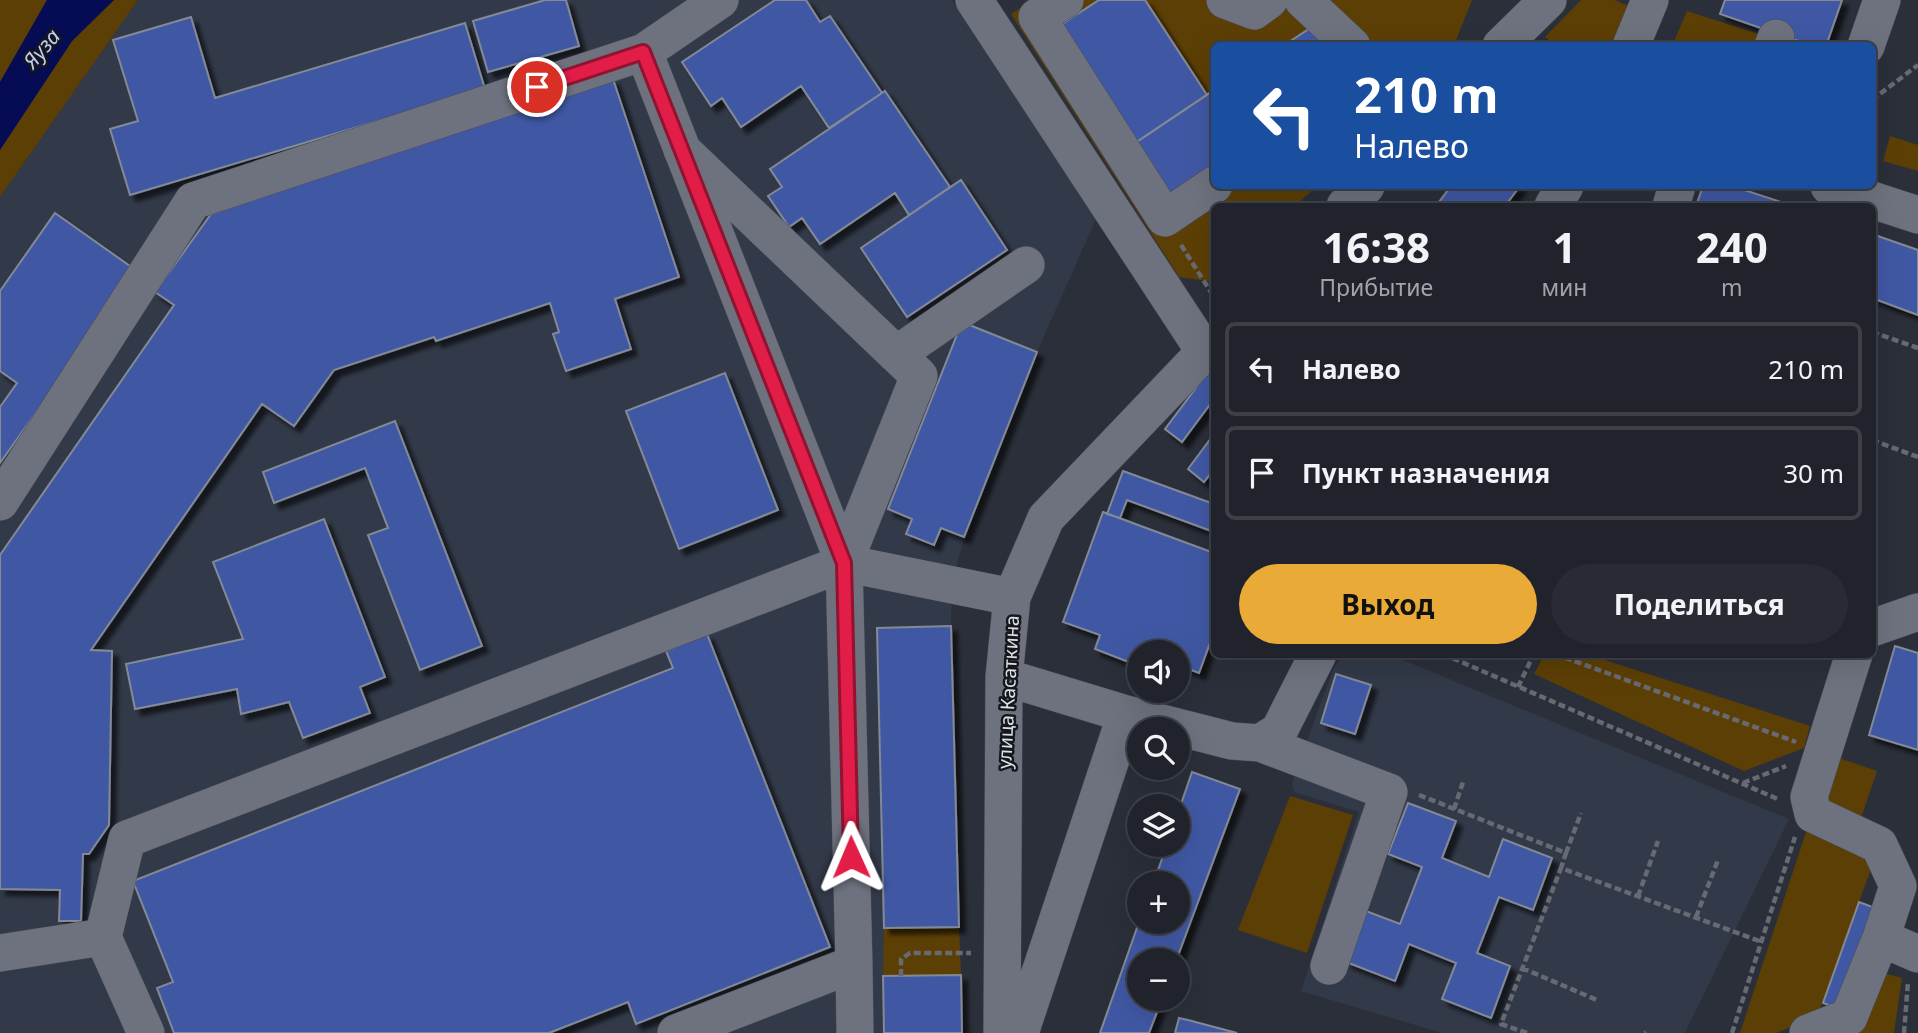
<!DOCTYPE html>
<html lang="ru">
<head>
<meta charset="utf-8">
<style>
  :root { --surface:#20232b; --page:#282b33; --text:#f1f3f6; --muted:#a2a4a9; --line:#3d4047; --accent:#eaaa38 }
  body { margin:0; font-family:"Noto Sans",sans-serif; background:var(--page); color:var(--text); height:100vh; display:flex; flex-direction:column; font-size:26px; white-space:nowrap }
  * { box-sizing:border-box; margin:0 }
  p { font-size:23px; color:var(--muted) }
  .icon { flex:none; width:38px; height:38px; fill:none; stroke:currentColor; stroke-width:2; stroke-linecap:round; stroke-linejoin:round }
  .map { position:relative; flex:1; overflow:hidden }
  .side { position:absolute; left:1211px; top:203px; width:665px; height:455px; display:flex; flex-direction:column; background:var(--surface); border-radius:10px; box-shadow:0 7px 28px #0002,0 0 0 2px var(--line) }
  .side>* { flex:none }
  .hud { position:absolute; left:1211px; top:42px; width:665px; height:147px; border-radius:10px; box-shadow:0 7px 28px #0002,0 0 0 2px var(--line); background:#1a4fa0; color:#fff; overflow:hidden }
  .controls { position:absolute; left:1127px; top:640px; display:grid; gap:14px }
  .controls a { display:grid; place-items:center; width:63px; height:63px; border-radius:50%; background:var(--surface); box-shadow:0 7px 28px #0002,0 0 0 2px var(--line); font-size:35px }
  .pin { position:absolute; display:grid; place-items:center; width:60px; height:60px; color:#fff; margin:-30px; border:4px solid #fff; border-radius:50%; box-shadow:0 2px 7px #0007 }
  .me { position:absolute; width:77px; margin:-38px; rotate:359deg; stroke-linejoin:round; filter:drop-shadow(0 0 5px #0008) }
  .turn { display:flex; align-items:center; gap:24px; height:147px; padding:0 28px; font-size:32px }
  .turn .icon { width:91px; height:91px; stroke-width:2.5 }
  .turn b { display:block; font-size:49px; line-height:60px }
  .eta { display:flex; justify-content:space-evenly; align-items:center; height:119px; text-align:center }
  .eta b { font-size:42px; font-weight:700; line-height:49px }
  .button { display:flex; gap:14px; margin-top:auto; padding:14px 28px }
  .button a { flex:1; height:80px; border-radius:42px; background:var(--accent); color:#111; font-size:28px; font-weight:700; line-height:80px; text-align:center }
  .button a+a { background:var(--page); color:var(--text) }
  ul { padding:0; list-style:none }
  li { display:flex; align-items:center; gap:21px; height:94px; margin:0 14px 10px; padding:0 14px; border:4px solid var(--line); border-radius:10px }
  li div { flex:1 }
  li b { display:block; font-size:26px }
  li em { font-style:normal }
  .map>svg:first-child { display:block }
  .built { fill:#323948 }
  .green { fill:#5c3f05 }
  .water { fill:#050c53 }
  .building { fill:#3f59a4; stroke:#838995; stroke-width:2; filter:url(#shadow) }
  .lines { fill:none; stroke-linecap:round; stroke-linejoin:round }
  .minor-casing { stroke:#484b54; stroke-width:38 }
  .path { stroke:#676a73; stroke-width:4.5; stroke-dasharray:7 3.5; stroke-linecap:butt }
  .minor { stroke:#6d727e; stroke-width:37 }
  .route-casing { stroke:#92132f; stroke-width:18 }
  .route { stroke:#e11d48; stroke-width:12 }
  .labels { text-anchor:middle; stroke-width:5; stroke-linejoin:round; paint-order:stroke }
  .street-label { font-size:19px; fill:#dde0e7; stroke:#15171c }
  .water-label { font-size:21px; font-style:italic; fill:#bdcef8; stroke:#15171c }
</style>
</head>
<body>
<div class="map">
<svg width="1918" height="1033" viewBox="0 0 1918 1033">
  <defs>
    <filter id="shadow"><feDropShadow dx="6" dy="6" stdDeviation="2" flood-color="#0009"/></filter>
  </defs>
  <rect width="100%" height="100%" fill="#2b2f39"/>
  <!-- built -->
  <path class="built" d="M 138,0 L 952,0 L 1096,219 L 1037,352 L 964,537 L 952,584 L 951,626 L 962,1033 L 0,1033 L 0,197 Z
    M 1344,655 L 1391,655 L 1789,819 L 1685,1033 L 1442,1033 L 1301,991 L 1359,812 L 1294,792 L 1292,783 L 1333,669 Z"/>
  <!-- green -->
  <path class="green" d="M 0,0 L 47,0 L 0,82 Z
    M 114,0 L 138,0 L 0,197 L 0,150 L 72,41 Z
    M 1033,0 L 1472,0 L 1454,45 L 1214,46 L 1214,186 L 1317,186 L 1295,206 L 1214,206 L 1214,282 L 1179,277 L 1011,14 Z
    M 1581,0 L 1615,0 L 1633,8 L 1619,45 L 1556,45 L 1545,37 Z
    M 1687,11 L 1768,37 L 1764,45 L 1672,46 Z
    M 1890,136 L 1918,145 L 1918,171 L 1883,161 Z
    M 1544,655 L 1589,655 L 1810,726 L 1804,748 L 1744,771 L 1534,674 Z
    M 1839,758 L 1877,771 L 1861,818 L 1831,808 L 1827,795 Z
    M 1290,796 L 1353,815 L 1307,953 L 1238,930 Z
    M 1808,826 L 1861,852 L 1871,869 L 1817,1017 L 1776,1033 L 1740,1033 Z
    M 959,927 L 961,975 L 883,976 L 884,928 Z
    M 1883,973 L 1902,978 L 1894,1033 L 1856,1033 Z"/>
  <!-- water -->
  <path class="water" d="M 47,0 L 114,0 L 72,41 L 0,150 L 0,82 Z"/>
  <!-- building -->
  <path class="building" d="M 545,0 L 566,0 L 579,46 L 488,72 L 473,21 Z
    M 775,0 L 806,0 L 820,22 L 830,16 L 882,93 L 829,128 L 801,86 L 741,127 L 722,98 L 711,106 L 682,62 Z
    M 1099,0 L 1145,0 L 1207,95 L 1135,143 L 1059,26 Z
    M 1725,0 L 1842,0 L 1826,46 L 1813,46 L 1720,14 Z
    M 191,17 L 215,98 L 465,23 L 485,89 L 130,195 L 110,129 L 138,121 L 113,40 Z
    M 1318,23 L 1333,46 L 1283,46 Z
    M 613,79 L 679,277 L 615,299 L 631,349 L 566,371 L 553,334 L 559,332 L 550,303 L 436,341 L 434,337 L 334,370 L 294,426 L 262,404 L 91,650 L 112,651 L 109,825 L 89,854 L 83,854 L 81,921 L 59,921 L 60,890 L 0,889 L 0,555 L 174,305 L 155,292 L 211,214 Z
    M 1214,90 L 1214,168 L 1170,197 L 1135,143 Z
    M 885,91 L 950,187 L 909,215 L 895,193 L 820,244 L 802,218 L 789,227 L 768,196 L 782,187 L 770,169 Z
    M 961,180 L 1007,250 L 907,317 L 861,248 Z
    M 1451,186 L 1520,186 L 1505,206 L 1436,206 Z
    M 1703,186 L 1732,186 L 1793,206 L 1696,206 Z
    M 55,213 L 137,271 L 0,463 L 0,407 L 17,383 L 0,371 L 0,291 Z
    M 1872,234 L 1918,250 L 1918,315 L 1872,298 Z
    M 962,322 L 1037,352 L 964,537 L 941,528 L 934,545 L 906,534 L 912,519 L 888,509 Z
    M 1214,364 L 1214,399 L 1182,442 L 1165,429 Z
    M 725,373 L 778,510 L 679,549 L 626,411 Z
    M 395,421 L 482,646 L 420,670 L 368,535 L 388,528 L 365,468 L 274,503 L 263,472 Z
    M 1214,434 L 1214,469 L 1204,482 L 1188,469 Z
    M 1123,471 L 1214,504 L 1214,532 L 1127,500 L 1120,518 L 1107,514 Z
    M 1103,512 L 1214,553 L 1214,632 L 1199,673 L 1178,665 L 1178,653 L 1139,653 L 1139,666 L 1095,649 L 1100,635 L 1063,622 Z
    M 324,519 L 385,677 L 360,687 L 370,713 L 303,738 L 289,702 L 241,714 L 237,689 L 135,709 L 126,664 L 243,639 L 213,562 Z
    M 951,626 L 959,927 L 884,928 L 877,628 Z
    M 707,634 L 830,947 L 636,1024 L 628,1002 L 549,1033 L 174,1033 L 157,988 L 173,982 L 133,881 L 673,668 L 666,651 Z
    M 1895,646 L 1918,653 L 1918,750 L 1869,735 Z
    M 1336,674 L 1371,685 L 1355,734 L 1321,723 Z
    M 1192,772 L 1240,789 L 1176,961 L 1139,961 L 1139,999 L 1162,999 L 1149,1033 L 1100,1033 L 1139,922 L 1178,922 L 1178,884 L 1153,884 L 1167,845 L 1178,845 L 1178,813 Z
    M 1408,803 L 1456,821 L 1442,858 L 1489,877 L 1503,839 L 1552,858 L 1533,910 L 1499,897 L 1477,953 L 1510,966 L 1491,1018 L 1442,999 L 1456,963 L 1409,944 L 1395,981 L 1346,962 L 1366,911 L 1400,924 L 1422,867 L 1388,854 Z
    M 1859,902 L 1878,909 L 1842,1010 L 1823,1003 Z
    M 961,975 L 962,1033 L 884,1033 L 883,976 Z
    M 1179,1018 L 1188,1020 L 1237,1033 L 1175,1033 Z"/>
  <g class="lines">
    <defs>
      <path id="minor" d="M 974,0 L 1205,352
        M 1065,0 L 1037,17 L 1165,218 L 1214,185
        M 1225,0 L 1254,11 L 1269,0
        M 1303,0 L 1352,46
        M 1501,46 L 1548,0
        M 1631,46 L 1650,0
        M 1773,46 L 1776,38
        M 1866,46 L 1882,0
        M 644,52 L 720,0
        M 1829,186 L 1918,215
        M 1345,206 L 1366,186
        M 1553,206 L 1565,186
        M 1671,206 L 1677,186
        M 897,354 L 1026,265
        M 0,502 L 193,201 L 644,52 L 844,563 L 919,376 L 682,150
        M 1872,628 L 1918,612
        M 1004,677 L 1126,714 L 1232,741 L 1260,743 L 1279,731 L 1318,654
        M 1260,743 L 1389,792 L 1329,966
        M 1881,938 L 1918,954
        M 0,953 L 103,937
        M 854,964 L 855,1033
        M 146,1033 L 103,937 L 127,839 L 844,563 L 1012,597
        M 676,1033 L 854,964 L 844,563
        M 1002,1033 L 1004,677 L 1012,597 L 1046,518 L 1214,342
        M 1020,1033 L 1126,714
        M 1808,1033 L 1849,1017 L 1881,938 L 1898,886 L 1879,845 L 1813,814 L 1809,797 L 1854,654"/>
    </defs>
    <!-- minor casing -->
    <use href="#minor" class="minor-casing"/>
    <!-- path -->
    <path class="path" d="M 1872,100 L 1918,65
      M 1181,245 L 1214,297
      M 1872,332 L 1918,348
      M 1872,440 L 1918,457
      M 1443,654 L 1780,800
      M 1555,654 L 1796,742
      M 1518,687 L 1531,660
      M 1743,783 L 1786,766
      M 1419,795 L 1566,853 L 1561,868 L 1762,942
      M 1454,809 L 1463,782
      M 1566,853 L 1581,813
      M 1638,896 L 1658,841
      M 1696,917 L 1718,860
      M 1522,968 L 1597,1000
      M 901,976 L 901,959 L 910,953 L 971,953
      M 1527,1033 L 1501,1024 L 1561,868
      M 1645,1033 L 1646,1032
      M 1732,1033 L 1795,837
      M 1904,1033 L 1908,982"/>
    <!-- minor -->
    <use href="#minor" class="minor"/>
  </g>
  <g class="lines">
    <defs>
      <path id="route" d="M 537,87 L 643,52 L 844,563 L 851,857"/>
    </defs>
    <!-- route casing -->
    <use href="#route" class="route-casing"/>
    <!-- route -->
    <use href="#route" class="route"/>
  </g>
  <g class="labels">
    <!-- street labels -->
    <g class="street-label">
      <text transform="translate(1008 692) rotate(-87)" y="7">улица Касаткина</text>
    </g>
    <!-- water labels -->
    <g class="water-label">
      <text transform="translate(42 49) rotate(-50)" y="7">Яуза</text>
    </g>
  </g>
</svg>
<div class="controls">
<a><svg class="icon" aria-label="sound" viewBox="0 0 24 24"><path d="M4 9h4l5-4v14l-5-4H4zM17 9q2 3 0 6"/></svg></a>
<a><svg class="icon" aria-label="search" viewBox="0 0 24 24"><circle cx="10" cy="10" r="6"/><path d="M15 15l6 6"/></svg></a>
<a><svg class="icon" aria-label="layers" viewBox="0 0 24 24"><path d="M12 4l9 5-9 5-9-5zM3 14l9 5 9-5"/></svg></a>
<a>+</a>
<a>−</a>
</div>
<div class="pin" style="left:537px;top:87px;background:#d93025"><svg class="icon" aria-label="arrive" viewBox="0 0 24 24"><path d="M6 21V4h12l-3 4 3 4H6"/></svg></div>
<svg class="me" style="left:851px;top:857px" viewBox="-20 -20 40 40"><path d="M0-17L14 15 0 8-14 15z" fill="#e11d48" stroke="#fff" stroke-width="4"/></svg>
<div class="hud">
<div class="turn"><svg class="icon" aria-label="left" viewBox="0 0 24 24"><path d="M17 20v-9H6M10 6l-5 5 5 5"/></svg><div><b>210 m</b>Налево</div></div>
</div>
<section class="side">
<div class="eta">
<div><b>16:38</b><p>Прибытие</p></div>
<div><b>1</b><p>мин</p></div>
<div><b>240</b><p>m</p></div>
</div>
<ul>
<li><svg class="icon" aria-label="left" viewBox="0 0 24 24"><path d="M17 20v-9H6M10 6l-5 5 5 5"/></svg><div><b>Налево</b></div><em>210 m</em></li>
<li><svg class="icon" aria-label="arrive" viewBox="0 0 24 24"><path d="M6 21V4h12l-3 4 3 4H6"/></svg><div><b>Пункт назначения</b></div><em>30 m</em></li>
</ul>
<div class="button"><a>Выход</a><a>Поделиться</a></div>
</section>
</div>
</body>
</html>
